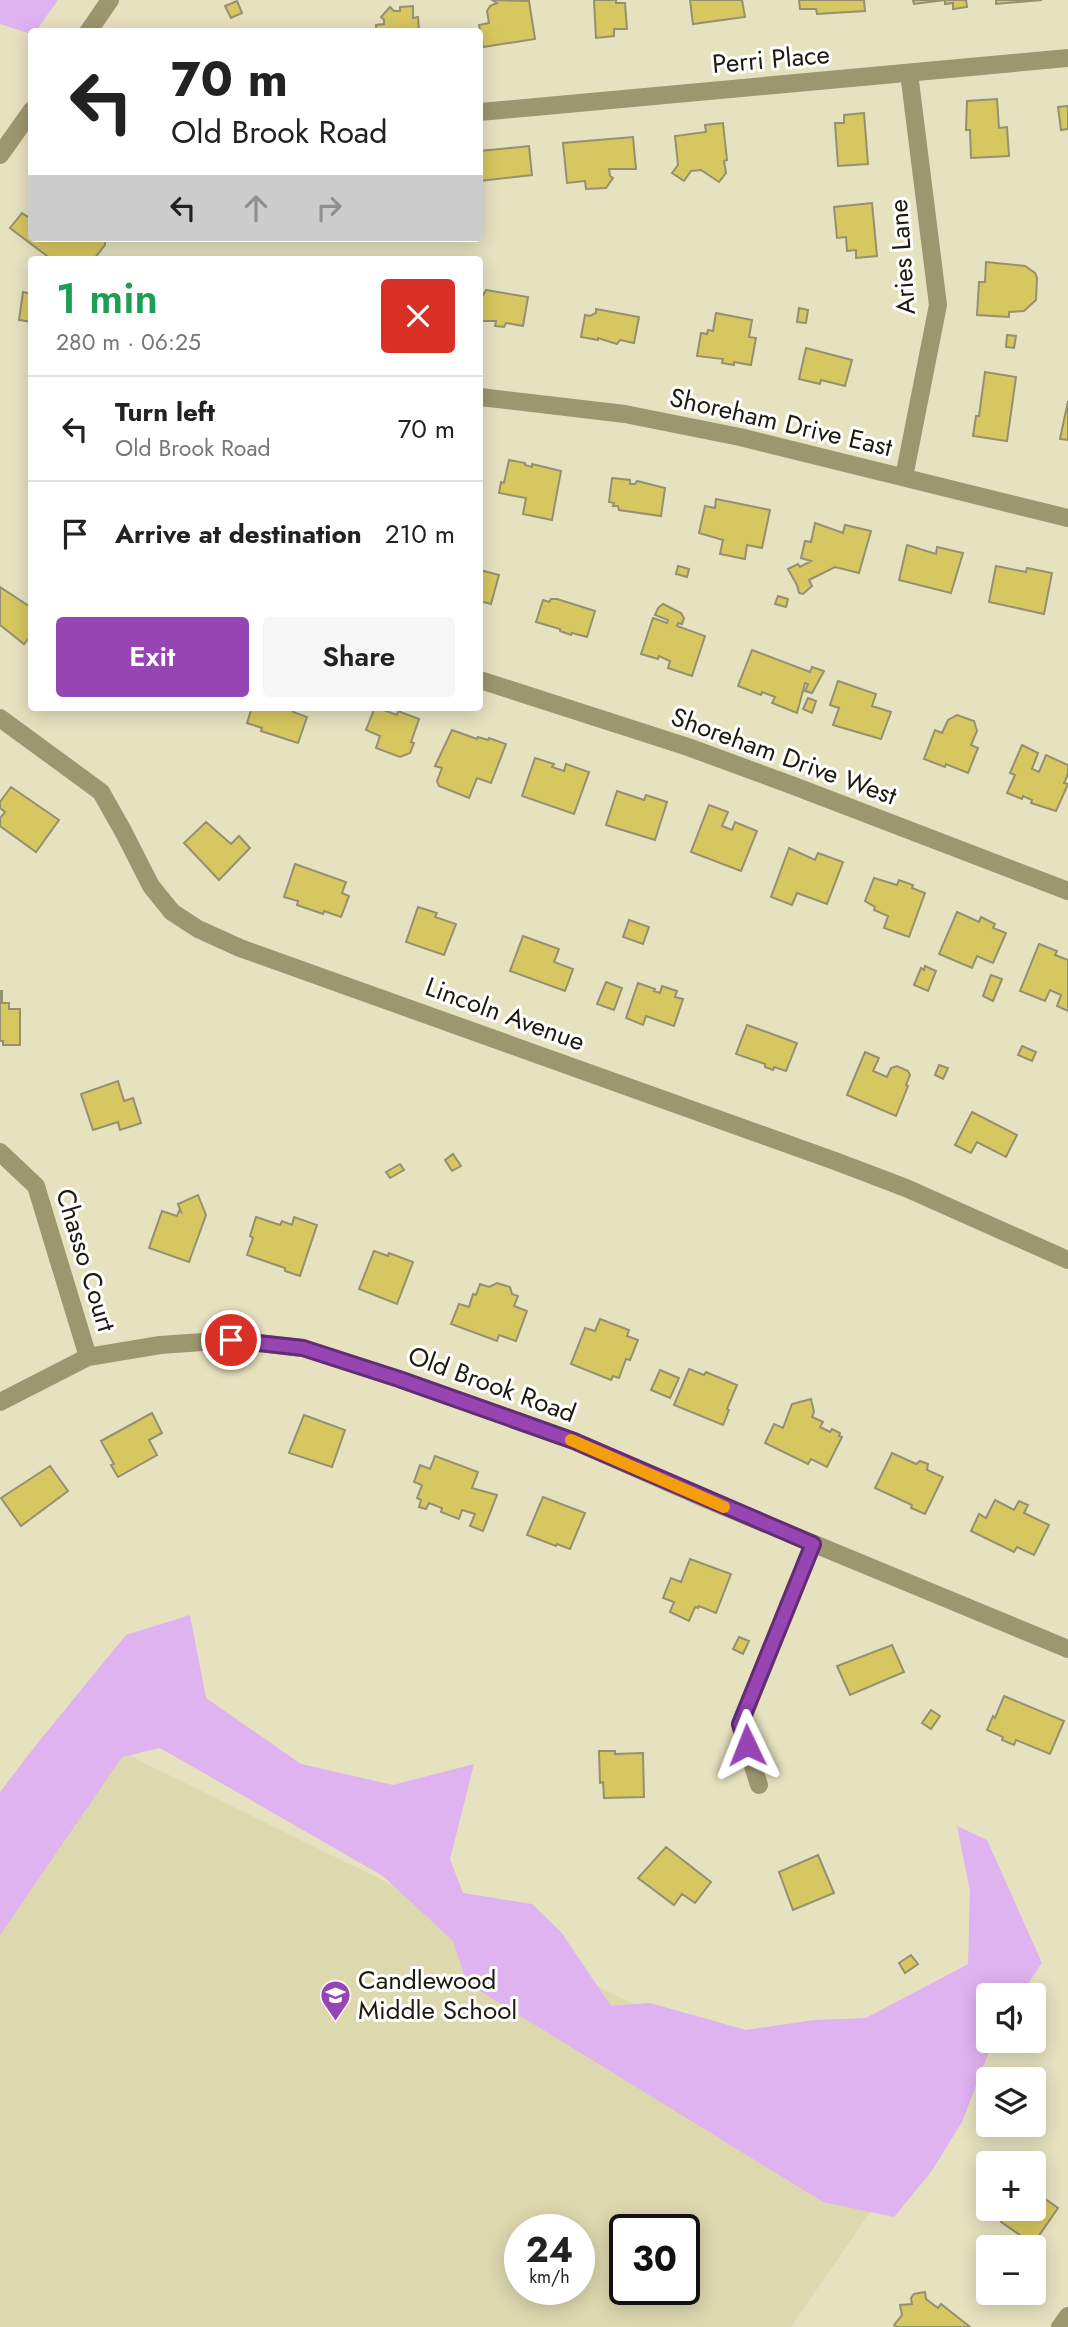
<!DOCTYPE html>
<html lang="en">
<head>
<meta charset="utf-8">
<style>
  :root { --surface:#fff; --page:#f6f6f6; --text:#222; --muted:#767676; --line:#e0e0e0; --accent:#9845b4 }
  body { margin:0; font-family:Jost,sans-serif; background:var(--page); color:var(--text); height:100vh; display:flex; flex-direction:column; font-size:26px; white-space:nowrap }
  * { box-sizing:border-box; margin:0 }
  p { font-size:23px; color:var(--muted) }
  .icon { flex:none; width:38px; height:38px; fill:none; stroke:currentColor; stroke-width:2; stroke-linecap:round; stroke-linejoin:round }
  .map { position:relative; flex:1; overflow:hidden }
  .sheet { position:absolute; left:28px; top:256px; width:455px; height:455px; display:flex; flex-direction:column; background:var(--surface); border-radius:7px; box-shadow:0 4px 18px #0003 }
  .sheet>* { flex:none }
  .top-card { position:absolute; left:28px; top:28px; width:455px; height:214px; border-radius:7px; box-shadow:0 4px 18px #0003; background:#fff; color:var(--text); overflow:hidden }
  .controls { position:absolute; left:976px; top:1983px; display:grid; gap:14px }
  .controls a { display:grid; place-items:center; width:70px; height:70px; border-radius:7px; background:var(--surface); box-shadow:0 4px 18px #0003; font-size:35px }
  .speed { position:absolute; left:504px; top:2214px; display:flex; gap:14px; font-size:35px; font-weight:700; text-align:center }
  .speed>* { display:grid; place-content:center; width:91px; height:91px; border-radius:50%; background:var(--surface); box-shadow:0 4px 18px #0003; line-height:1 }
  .speed small { font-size:18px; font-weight:400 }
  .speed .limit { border:4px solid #111; border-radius:10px; background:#fff; color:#111 }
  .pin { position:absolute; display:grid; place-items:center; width:60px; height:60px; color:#fff; margin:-30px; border:4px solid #fff; border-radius:50%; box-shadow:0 2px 7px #0007 }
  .me { position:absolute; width:77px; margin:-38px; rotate:358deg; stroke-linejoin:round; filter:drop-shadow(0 0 5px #0008) }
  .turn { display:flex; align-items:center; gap:24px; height:147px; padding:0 28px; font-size:32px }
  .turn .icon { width:91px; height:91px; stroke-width:2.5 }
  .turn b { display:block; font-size:49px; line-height:60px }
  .lanes { display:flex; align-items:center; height:66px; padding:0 28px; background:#0003; justify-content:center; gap:35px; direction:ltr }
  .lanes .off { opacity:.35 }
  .round { display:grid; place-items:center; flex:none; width:74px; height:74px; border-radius:7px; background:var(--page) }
  .summary { display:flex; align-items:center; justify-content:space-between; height:119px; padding:0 28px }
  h1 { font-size:42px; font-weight:600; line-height:52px; color:#1e9e55 }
  .action { display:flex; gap:14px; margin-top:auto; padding:14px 28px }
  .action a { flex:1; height:80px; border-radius:7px; background:var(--accent); color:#fff; font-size:28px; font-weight:600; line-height:80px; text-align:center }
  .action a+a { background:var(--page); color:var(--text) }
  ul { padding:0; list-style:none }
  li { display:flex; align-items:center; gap:21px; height:105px; padding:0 28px; border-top:2px solid var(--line) }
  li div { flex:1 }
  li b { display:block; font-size:26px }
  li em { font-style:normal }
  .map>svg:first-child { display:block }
  .built { fill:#ded8af; fill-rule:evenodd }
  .green { fill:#dfb2f0 }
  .building { fill:#d7c760; stroke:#949071; stroke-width:2 }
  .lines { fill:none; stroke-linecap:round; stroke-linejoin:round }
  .minor { stroke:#9d976f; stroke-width:18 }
  .tertiary { stroke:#9d976f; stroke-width:18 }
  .route-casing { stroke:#632d75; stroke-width:18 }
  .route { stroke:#9845b4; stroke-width:12 }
  .slow { stroke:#f59e0b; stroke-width:12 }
  .labels { text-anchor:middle; stroke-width:6; stroke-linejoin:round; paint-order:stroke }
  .street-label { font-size:26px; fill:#1d1b0f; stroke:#fff }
  .poi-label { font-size:26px; fill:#1d1b0f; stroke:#fff; text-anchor:start }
</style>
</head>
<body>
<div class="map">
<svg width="1068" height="2327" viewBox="0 0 1068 2327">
  <rect width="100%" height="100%" fill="#e6e2c0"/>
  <!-- built -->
  <path class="built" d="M 108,1745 L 917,2144 L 791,2327 L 0,2327 L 0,1901 ZM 520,2230 L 579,2230 L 579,2289 L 520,2289 ZM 625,2230 L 684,2230 L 684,2289 L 625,2289 Z"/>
  <!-- green -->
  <path class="green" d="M 0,0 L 58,0 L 36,31 L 32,32 L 31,34 L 0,24 Z
    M 190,1615 L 206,1698 L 301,1764 L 393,1785 L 474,1764 L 450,1859 L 463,1893 L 532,1904 L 561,1932 L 611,2006 L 650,2003 L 746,2030 L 814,2020 L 866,2018 L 968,1964 L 970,1891 L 957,1826 L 987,1840 L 1042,1963 L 1020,1995 L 989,1995 L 989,2040 L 993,2041 L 962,2122 L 931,2172 L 894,2217 L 823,2202 L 467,1983 L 453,1941 L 383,1876 L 160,1748 L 122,1757 L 0,1935 L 0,1792 L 36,1745 L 126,1635 Z"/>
  <!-- building -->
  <path class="building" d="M 492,0 L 529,1 L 535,39 L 483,47 L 479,25 L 489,23 L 487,11 L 490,6 L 497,3 Z
    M 594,0 L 616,0 L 616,3 L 625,3 L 627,29 L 614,29 L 614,36 L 596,38 Z
    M 690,0 L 742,0 L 745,17 L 693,24 Z
    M 799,0 L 864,0 L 865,11 L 817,14 L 816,9 L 800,9 Z
    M 913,0 L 966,0 L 967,7 L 953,9 L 953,3 L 945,4 L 945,0 L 914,4 Z
    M 996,0 L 1042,0 L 996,4 Z
    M 237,1 L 242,13 L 231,18 L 225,6 Z
    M 413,6 L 413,18 L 418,17 L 419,30 L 429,29 L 430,32 L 376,32 L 376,25 L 384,24 L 384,20 L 381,17 L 390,7 L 394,11 L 400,11 L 400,7 Z
    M 997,99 L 999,128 L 1007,127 L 1009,156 L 971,158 L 970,130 L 966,130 L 967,101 Z
    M 1068,106 L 1068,129 L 1061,130 L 1058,107 Z
    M 864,113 L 868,164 L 838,166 L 835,123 L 844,123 L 844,115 Z
    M 723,123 L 727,160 L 724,161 L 726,173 L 719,182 L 701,170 L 691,171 L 684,181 L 672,173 L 678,165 L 675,136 L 706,132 L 705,125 Z
    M 633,137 L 636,169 L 609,169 L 610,176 L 613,178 L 606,188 L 586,189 L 585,181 L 567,183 L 563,143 Z
    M 529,146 L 532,175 L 480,181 L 480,151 Z
    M 872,203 L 877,256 L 856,258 L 856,250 L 847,251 L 846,237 L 837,238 L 834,207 Z
    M 22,213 L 28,217 L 29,215 L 32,217 L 32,238 L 105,238 L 105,245 L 94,259 L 51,259 L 10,228 Z
    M 986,262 L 1025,266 L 1035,273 L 1037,278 L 1036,300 L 1024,311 L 1009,312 L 1009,317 L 977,315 L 979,282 L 985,282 Z
    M 486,290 L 528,297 L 523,326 L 506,323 L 504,327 L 495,326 L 496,321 L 480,321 L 480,294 L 483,295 Z
    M 23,292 L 32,294 L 32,322 L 19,320 Z
    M 799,308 L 808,310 L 806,323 L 797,322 Z
    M 596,309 L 639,317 L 634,343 L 620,340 L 617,344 L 598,338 L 598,340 L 581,337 L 585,315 L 590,316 L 596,313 Z
    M 716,313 L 752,320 L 749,337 L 756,338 L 751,365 L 734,362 L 734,365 L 722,363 L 723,359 L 697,356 L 701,333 L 707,334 L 708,330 L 713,331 Z
    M 1007,335 L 1016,336 L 1014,348 L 1006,347 Z
    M 806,348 L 852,360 L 845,386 L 821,380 L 820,384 L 799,379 Z
    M 985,372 L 1016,377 L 1007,441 L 973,436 L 976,416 L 979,416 Z
    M 1068,401 L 1068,440 L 1060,439 Z
    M 509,460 L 525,463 L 525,465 L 532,467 L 532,464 L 561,471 L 552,520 L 523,514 L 526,498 L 499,493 L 501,482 L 504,483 Z
    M 612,478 L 630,480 L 630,484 L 635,484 L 637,481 L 665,488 L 661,516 L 619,510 L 618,506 L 613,506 L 614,503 L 609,502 Z
    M 716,499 L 770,510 L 762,548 L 747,545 L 745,559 L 720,554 L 723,540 L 699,533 L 705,506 L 715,508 Z
    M 815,523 L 843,533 L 845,525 L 871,531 L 859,573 L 835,567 L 809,580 L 812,586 L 803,594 L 799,593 L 797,585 L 788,569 L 798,564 L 800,567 L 811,561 L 801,558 L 805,541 L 811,542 Z
    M 907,545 L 936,554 L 937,547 L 963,553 L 951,593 L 899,580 Z
    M 678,566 L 689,569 L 687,577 L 676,574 Z
    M 996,566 L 1026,572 L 1027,568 L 1052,573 L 1044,614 L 989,602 Z
    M 480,570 L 499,575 L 491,604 L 480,601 Z
    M 0,587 L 32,608 L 32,634 L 24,644 L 0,625 Z
    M 778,596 L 788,599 L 786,607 L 775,604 Z
    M 551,599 L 557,599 L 595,611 L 587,637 L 572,633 L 571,635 L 560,631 L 560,629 L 536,622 L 543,600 L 549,602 Z
    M 663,604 L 681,613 L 684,618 L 682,624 L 678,623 L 677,626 L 705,636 L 692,676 L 668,668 L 670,661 L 659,656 L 658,659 L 641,654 L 653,618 L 667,623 L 668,620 L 655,615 L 658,608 Z
    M 752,650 L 810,672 L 812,667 L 824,671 L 812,693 L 805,691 L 808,684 L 805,683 L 797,713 L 772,703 L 775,697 L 762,692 L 761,695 L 738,686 Z
    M 838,681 L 876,694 L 872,706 L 891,712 L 881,739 L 833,725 L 839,708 L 830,705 Z
    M 808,698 L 816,701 L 812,713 L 803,709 Z
    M 252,707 L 287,707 L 294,709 L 293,712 L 307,717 L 298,743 L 261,731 L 262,728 L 247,723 Z
    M 375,707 L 397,715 L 398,711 L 419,719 L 411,742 L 414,743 L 410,753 L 400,757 L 376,748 L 380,736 L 366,730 Z
    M 957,715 L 974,721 L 977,731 L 971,745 L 978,748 L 968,773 L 946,764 L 945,767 L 924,759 L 935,730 L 942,733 L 948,720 Z
    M 452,730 L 477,739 L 478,737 L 488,740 L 489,738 L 506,744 L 491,783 L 477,778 L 469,798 L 439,786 L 437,781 L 442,768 L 435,766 Z
    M 1022,745 L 1038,753 L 1032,769 L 1039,772 L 1046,755 L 1068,765 L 1068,774 L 1064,783 L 1068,784 L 1056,811 L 1031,803 L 1032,800 L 1023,796 L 1022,799 L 1007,793 L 1015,775 L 1010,773 Z
    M 535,758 L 554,764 L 552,767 L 564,771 L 566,764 L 589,772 L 574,814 L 522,796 Z
    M 11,787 L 59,820 L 36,852 L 0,826 L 0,818 L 5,812 L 0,808 L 0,802 Z
    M 617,791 L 644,800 L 646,795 L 667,802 L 655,840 L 606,825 Z
    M 709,805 L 728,812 L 722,826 L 732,830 L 735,822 L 757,831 L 741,871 L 691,852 Z
    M 206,822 L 231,844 L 239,836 L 250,848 L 219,880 L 184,843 Z
    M 789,848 L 815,860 L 818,853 L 843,862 L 827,904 L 797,893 L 792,905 L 771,897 Z
    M 295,864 L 346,882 L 342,893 L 349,896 L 341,917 L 324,911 L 323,914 L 297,905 L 298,901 L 284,897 Z
    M 874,878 L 897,885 L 899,880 L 913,885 L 912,888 L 925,893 L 909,937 L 884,928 L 888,916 L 874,910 L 875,907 L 865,901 Z
    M 418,907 L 437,913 L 435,917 L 456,924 L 444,955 L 406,942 Z
    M 957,912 L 979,922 L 981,917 L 995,924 L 993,928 L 1006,933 L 993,963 L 977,956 L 972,968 L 939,954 Z
    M 629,920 L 649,927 L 643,944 L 623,937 Z
    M 523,936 L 559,949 L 554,962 L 573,969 L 565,991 L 510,971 Z
    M 1039,944 L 1057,951 L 1055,955 L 1068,960 L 1068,1011 L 1057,1006 L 1061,995 L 1050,990 L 1045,1001 L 1020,991 Z
    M 925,966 L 936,971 L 928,991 L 914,985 L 921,968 L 924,970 Z
    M 991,975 L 1002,979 L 993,1001 L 983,996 Z
    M 606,982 L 622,988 L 614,1010 L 597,1004 Z
    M 638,983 L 655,989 L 654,991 L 660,993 L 662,986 L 677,991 L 675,997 L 683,999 L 674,1026 L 646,1016 L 643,1025 L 626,1018 Z
    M 0,991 L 2,991 L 2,1003 L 9,1003 L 9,1009 L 20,1009 L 20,1045 L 3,1045 L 3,1041 L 0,1041 Z
    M 747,1025 L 797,1043 L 786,1071 L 774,1067 L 773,1070 L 765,1067 L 765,1064 L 736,1054 Z
    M 1022,1046 L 1036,1052 L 1032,1061 L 1018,1055 Z
    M 865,1052 L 879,1058 L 873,1071 L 887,1077 L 891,1068 L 897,1066 L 908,1071 L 910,1075 L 906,1085 L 908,1086 L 896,1116 L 847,1095 Z
    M 939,1065 L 948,1068 L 943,1079 L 935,1075 Z
    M 118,1081 L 124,1101 L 133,1098 L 141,1123 L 120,1130 L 118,1122 L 93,1130 L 81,1094 Z
    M 972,1112 L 1017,1135 L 1006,1157 L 977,1142 L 971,1153 L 955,1145 Z
    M 453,1154 L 461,1166 L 452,1171 L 445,1160 Z
    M 400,1164 L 404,1170 L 390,1178 L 386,1172 Z
    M 198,1195 L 206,1215 L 189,1262 L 149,1248 L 162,1211 L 177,1216 L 179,1211 L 181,1212 L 178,1204 Z
    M 256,1217 L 280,1225 L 282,1221 L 292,1225 L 294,1217 L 317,1225 L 300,1276 L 285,1271 L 285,1268 L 247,1255 L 253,1238 L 250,1236 Z
    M 374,1251 L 388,1256 L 389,1253 L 413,1262 L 397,1304 L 359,1289 Z
    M 497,1283 L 510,1287 L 512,1294 L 518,1296 L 514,1306 L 527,1311 L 516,1341 L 499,1335 L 497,1341 L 451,1324 L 459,1304 L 469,1307 L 473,1294 L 476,1295 L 480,1284 L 489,1287 Z
    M 600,1319 L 629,1330 L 627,1336 L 638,1340 L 630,1360 L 626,1359 L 619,1378 L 613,1376 L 611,1380 L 571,1364 L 585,1328 L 595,1331 Z
    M 689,1369 L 704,1375 L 706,1372 L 737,1385 L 727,1409 L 729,1410 L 723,1425 L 674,1405 Z
    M 660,1370 L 679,1378 L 670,1398 L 651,1390 Z
    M 811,1399 L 814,1412 L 812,1417 L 823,1422 L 820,1427 L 830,1432 L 832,1429 L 840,1433 L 839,1436 L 842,1437 L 827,1467 L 811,1459 L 808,1464 L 765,1443 L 774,1424 L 783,1428 L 792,1404 Z
    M 152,1413 L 162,1433 L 149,1440 L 157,1455 L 118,1477 L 111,1465 L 114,1464 L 101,1441 Z
    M 304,1415 L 345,1430 L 332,1467 L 289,1453 Z
    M 892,1453 L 916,1464 L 920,1461 L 928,1464 L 927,1470 L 943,1477 L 925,1514 L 911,1508 L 912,1505 L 875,1488 Z
    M 435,1456 L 478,1472 L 472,1488 L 497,1495 L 483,1531 L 470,1526 L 475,1514 L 462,1510 L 459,1519 L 441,1512 L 442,1508 L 429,1503 L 426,1509 L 419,1507 L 421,1500 L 417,1498 L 422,1485 L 414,1482 L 420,1465 L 430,1469 Z
    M 50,1466 L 68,1491 L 21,1526 L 1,1498 Z
    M 543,1497 L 585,1513 L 570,1549 L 557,1544 L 556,1546 L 527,1535 Z
    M 995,1500 L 1014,1510 L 1019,1501 L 1028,1505 L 1024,1513 L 1049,1525 L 1034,1555 L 1017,1547 L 1014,1552 L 971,1531 L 979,1514 L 986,1518 Z
    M 690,1559 L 731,1574 L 716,1613 L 699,1606 L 698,1608 L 695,1607 L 689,1621 L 670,1612 L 674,1602 L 663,1598 L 671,1578 L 681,1582 Z
    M 739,1637 L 749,1641 L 743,1654 L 733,1649 Z
    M 892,1645 L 904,1672 L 850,1695 L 837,1666 Z
    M 1004,1696 L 1064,1721 L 1050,1754 L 1016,1740 L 1014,1745 L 1002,1740 L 1003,1737 L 987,1730 L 993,1716 L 995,1718 Z
    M 931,1710 L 940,1716 L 931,1729 L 922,1723 Z
    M 599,1751 L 615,1751 L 615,1754 L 643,1753 L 644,1797 L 604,1798 L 603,1782 L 600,1783 Z
    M 666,1847 L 711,1882 L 695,1903 L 682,1894 L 674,1905 L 638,1878 Z
    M 818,1855 L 834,1893 L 793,1910 L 779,1872 Z
    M 911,1955 L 918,1964 L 905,1973 L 899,1963 Z
    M 1034,2191 L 1058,2208 L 1033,2244 L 1001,2222 L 1008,2211 L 1005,2208 L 1034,2208 Z
    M 925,2292 L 926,2299 L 938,2308 L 941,2304 L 970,2327 L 897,2327 L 894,2325 L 902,2315 L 900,2305 L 912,2304 L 911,2298 L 914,2294 Z"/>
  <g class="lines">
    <!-- minor -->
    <path class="minor" d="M 480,112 L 1068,58
      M 480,397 L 625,414 L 740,437 L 1068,518
      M 904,477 L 938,305 L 909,73
      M 480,680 L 688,747 L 794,786 L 1068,891
      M 0,718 L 101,792 L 123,831 L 151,886 L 172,912 L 198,929 L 240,948 L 835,1161 L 906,1188 L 1068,1260
      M 0,1152 L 36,1186 L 88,1357
      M 0,1402 L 88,1357 L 160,1345 L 231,1340 L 303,1348 L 399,1379 L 574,1441 L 708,1500 L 1068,1649
      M 759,1785 L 740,1725 L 813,1544
      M 1060,2327 L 1068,2316"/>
    <!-- tertiary -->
    <path class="tertiary" d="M 88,32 L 110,0
      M 0,155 L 32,110"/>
  </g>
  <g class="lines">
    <defs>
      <path id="route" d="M 231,1340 L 303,1348 L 399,1379 L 574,1441 L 813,1544 L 740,1724 L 747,1745"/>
    </defs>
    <!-- route casing -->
    <use href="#route" class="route-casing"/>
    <!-- route -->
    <use href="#route" class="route"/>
    <!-- slow -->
    <path class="slow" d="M 571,1440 L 724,1507"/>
  </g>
  <!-- icons -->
  <defs>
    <symbol id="school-pin" viewBox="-11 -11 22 30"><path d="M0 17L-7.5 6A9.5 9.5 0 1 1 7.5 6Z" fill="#9845b4" stroke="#fff"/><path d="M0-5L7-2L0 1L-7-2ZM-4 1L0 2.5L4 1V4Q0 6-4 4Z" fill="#fff"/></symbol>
  </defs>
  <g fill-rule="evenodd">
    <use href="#school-pin" x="318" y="1978" width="35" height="47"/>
  </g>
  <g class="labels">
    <!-- street labels -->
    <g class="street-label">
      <text transform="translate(771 59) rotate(-5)" y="9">Perri Place</text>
      <text transform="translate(902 257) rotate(-94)" y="9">Aries Lane</text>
      <text transform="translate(781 422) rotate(13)" y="9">Shoreham Drive East</text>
      <text transform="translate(784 756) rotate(20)" y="9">Shoreham Drive West</text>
      <text transform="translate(505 1014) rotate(20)" y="9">Lincoln Avenue</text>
      <text transform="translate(86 1260) rotate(73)" y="9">Chasso Court</text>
      <text transform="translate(492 1384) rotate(20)" y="9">Old Brook Road</text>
    </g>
    <!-- poi labels -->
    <g class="poi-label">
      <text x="358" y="1989">Candlewood<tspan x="358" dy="30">Middle School</tspan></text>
    </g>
  </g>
</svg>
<div class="controls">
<a><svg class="icon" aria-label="sound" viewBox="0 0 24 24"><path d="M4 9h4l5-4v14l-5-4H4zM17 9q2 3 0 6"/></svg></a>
<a><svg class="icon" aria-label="layers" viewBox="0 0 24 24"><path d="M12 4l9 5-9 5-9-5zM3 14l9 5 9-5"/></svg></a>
<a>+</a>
<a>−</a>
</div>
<div class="speed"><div>24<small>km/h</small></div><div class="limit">30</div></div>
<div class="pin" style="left:231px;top:1340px;background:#d93025"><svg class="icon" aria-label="arrive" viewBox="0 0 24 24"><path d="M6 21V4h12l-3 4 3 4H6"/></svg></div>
<svg class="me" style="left:747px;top:1745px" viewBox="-20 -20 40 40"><path d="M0-17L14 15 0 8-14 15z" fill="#9845b4" stroke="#fff" stroke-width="4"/></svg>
<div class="top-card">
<div class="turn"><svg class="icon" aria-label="left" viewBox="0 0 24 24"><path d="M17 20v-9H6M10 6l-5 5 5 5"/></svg><div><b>70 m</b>Old Brook Road</div></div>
<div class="lanes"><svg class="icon" aria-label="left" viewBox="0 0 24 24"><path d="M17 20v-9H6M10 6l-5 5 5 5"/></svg><svg class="icon off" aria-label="ahead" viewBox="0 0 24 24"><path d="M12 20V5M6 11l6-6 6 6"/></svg><svg class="icon off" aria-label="right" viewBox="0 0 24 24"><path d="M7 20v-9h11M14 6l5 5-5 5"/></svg></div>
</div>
<section class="sheet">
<div class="summary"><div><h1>1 min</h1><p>280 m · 06:25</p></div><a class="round" style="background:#d93025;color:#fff"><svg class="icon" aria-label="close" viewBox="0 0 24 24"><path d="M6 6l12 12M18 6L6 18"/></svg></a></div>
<ul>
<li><svg class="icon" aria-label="left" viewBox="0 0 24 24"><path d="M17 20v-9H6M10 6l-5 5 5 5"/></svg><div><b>Turn left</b><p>Old Brook Road</p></div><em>70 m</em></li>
<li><svg class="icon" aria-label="arrive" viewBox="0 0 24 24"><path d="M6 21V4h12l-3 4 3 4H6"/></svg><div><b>Arrive at destination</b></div><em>210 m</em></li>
</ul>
<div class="action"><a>Exit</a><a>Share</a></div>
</section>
</div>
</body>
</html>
